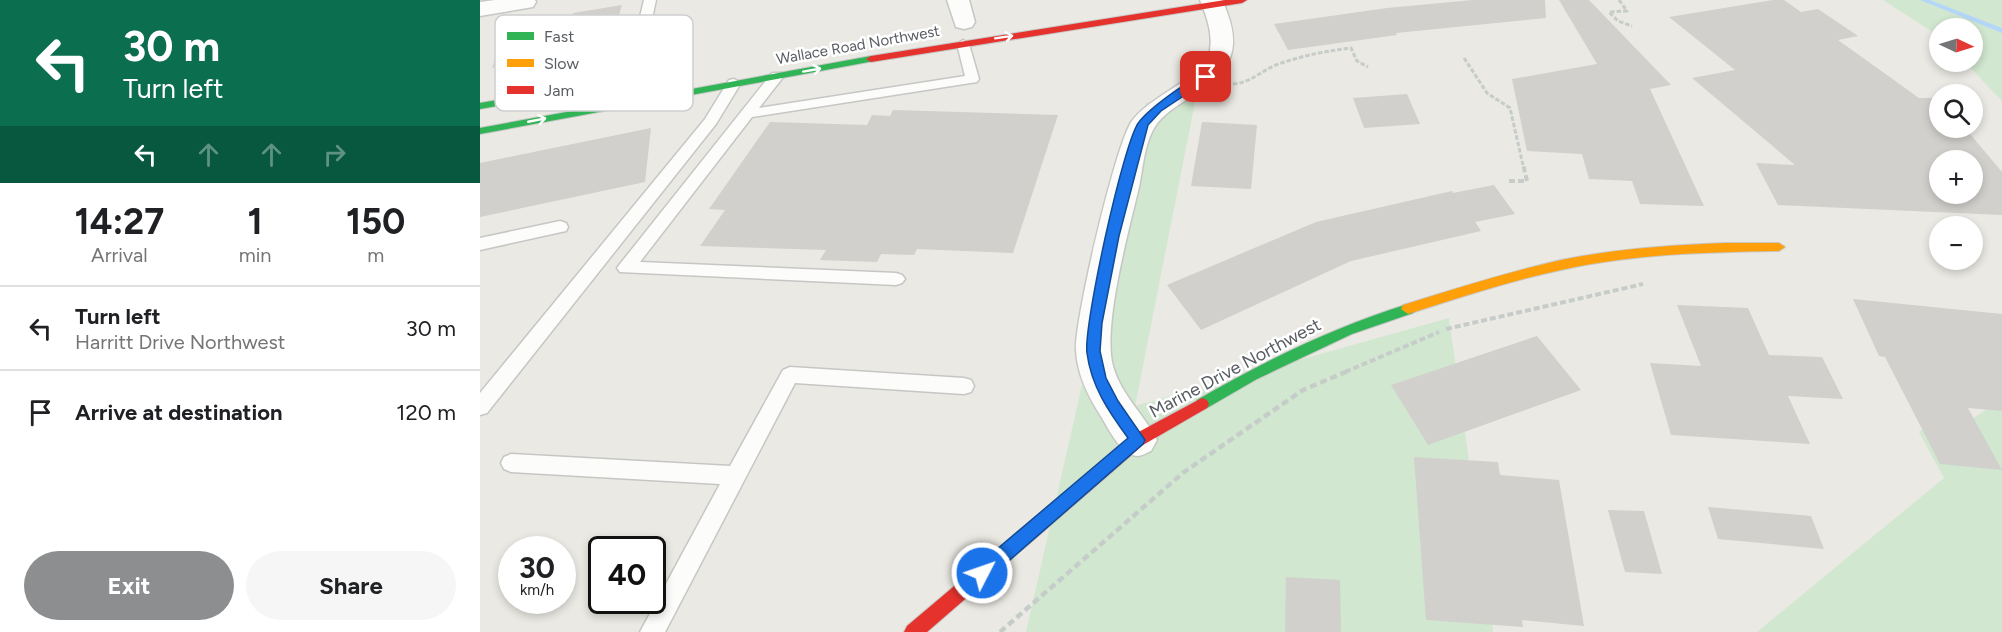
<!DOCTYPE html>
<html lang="en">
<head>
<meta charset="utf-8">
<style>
  :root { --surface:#fff; --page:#f6f6f6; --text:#202124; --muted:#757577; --line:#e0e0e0; --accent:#8c8e8f }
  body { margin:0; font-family:Figtree,sans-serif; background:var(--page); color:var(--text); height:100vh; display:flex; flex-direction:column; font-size:22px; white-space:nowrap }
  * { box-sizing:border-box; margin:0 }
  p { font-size:20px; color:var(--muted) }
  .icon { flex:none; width:33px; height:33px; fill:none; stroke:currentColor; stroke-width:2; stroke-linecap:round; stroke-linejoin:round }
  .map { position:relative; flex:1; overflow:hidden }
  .panel { display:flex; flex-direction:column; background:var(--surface); width:480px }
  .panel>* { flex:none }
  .hud { background:#0b6e4f; color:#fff; overflow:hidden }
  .needle { width:39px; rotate:94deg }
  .buttons { position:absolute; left:1449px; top:18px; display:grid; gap:12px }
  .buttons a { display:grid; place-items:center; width:54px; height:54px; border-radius:50%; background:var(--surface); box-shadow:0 3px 9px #0003; font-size:30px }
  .speed { position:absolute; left:18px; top:536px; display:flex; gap:12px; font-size:30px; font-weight:700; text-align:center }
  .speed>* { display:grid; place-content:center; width:78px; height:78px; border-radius:50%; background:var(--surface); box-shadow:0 3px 9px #0003; line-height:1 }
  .speed small { font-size:15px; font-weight:400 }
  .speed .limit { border:3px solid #111; border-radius:9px; background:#fff; color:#111 }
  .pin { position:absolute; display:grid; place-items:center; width:51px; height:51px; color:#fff; margin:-26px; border-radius:12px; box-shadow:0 3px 9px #0006 }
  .me { position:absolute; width:66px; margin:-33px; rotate:49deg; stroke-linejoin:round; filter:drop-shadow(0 0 4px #0008) }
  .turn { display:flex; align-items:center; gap:21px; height:126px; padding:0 24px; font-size:27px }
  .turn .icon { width:78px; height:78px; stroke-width:2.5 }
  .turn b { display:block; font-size:42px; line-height:51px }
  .lanes { display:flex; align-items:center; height:57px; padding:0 24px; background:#0003; justify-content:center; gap:30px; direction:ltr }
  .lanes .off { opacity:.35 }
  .eta { display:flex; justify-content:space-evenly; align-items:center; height:102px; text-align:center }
  .eta b { font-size:36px; font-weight:700; line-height:42px }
  .action { display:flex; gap:12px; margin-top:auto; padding:12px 24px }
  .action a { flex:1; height:69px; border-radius:36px; background:var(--accent); color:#fff; font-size:24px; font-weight:700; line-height:69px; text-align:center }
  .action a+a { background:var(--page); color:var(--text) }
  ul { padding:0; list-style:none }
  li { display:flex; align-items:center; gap:18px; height:84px; padding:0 24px; border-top:2px solid var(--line) }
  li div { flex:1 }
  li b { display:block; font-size:22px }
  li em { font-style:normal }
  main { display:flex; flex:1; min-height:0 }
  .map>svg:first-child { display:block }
  .green { fill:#d1e7cf }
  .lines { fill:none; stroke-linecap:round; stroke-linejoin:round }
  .stream { fill:#b5d7f7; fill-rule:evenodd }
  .building { fill:#d1d0cc; fill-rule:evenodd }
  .lane-casing { stroke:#c6c7c5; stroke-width:3 }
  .street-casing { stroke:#c6c7c5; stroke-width:3 }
  .fast-casing { stroke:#c7c8c7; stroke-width:2 }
  .slow-casing { stroke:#c7c8c7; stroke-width:2 }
  .jam-casing { stroke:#c7c8c7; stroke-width:2 }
  .path-far2 { stroke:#c6ccc9; stroke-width:3; stroke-dasharray:4.5 2; stroke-linecap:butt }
  .path-far1 { stroke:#c6ccc9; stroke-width:4; stroke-dasharray:6 3; stroke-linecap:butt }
  .path { stroke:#c6ccc9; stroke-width:4.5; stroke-dasharray:7 4; stroke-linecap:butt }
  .lane { fill:#fcfcfb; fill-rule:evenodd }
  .street { fill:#fcfcfb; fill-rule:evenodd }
  .fast { fill:#30b455; fill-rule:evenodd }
  .slow { fill:#ff9f0a; fill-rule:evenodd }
  .jam { fill:#e5322d; fill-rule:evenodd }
  .oneway { stroke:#fff }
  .route { fill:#1a73e8; stroke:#114b97; stroke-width:1.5 }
  .labels { text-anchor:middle; stroke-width:5; stroke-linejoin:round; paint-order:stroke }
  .far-street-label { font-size:15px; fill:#595d62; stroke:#fff }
  .street-label { font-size:18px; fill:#595d62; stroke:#fff }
  .key { fill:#fff; stroke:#cdced0; stroke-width:1.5 }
  .key-label { font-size:16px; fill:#595d62 }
</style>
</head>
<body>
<main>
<section class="panel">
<div class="hud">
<div class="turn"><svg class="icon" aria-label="left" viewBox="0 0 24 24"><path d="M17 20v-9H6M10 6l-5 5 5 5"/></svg><div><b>30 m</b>Turn left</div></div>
<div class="lanes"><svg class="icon" aria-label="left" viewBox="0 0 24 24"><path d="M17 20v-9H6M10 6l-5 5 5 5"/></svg><svg class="icon off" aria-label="ahead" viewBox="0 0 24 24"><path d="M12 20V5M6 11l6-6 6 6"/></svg><svg class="icon off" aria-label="ahead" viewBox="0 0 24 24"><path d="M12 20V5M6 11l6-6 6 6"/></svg><svg class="icon off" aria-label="right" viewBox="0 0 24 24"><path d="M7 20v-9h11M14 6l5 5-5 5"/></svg></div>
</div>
<div class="eta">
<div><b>14:27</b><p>Arrival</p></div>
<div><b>1</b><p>min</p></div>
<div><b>150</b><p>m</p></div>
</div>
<ul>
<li><svg class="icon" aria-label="left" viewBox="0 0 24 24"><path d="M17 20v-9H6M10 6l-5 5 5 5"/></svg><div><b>Turn left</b><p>Harritt Drive Northwest</p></div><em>30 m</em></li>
<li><svg class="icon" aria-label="arrive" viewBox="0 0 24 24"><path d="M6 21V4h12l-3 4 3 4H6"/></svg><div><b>Arrive at destination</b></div><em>120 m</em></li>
</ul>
<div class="action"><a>Exit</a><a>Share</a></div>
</section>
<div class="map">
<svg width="1522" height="632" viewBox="0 0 1522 632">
  <rect width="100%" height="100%" fill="#eae9e3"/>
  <!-- green -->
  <path class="green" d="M 1403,0 L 1522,0 L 1522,101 L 1485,62 L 1492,62 L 1492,28 L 1460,28 L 1459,36 Z
    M 717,92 L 655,406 L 969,318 L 1013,632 L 546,632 L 666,103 Z
    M 1522,400 L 1522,632 L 1277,632 L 1464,478 L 1439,432 L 1452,422 L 1474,430 Z"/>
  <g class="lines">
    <!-- stream -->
    <path class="stream" d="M 1440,0 L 1450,0 L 1522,28 L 1522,33 Z"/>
  </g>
  <!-- building -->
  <path class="building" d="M 993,0 L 1065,0 L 1066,18 L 916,33 L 917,35 L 808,50 L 794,24 L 907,8 Z
    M 1079,0 L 1109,0 L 1191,85 L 1170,89 L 1224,206 L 1160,204 L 1152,181 L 1109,179 L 1102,154 L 1047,151 L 1032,79 L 1117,64 Z
    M 1293,0 L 1304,0 L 1321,12 L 1338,9 L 1378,36 L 1358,40 L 1439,98 L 1460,98 L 1460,128 L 1485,128 L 1522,172 L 1522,215 L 1298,205 L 1276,163 L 1315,165 L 1212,78 L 1255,70 L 1189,17 ZM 1460,160 L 1492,160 L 1492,194 L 1460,194 Z
    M 142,5 L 130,46 L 48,59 L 48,61 L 12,68 L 23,36 L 89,25 L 93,13 Z
    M 927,94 L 940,124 L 884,128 L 873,98 Z
    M 413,110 L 578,115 L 533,253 L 437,249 L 434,255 L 401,254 L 397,262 L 340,260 L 346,250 L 220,246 L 245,210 L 229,209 L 290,122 L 387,125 L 392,115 L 410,116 Z
    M 722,122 L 777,125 L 771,189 L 711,186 Z
    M 171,128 L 165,182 L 0,217 L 0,163 Z
    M 1014,185 L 1035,214 L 995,222 L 1001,231 L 871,261 L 721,330 L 687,285 L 836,222 L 972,191 L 973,193 Z
    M 1373,299 L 1522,314 L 1522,411 L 1488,408 L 1522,470 L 1460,464 L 1405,357 L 1399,356 Z
    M 1197,305 L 1268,308 L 1289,355 L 1342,357 L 1363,399 L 1308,396 L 1330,444 L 1191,435 L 1170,363 L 1221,366 Z
    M 1057,336 L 1101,390 L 948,445 L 911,385 Z
    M 934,457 L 1018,462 L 1020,475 L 1079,480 L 1104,626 L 1042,620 L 1043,627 L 946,620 Z
    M 1228,507 L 1331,516 L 1344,549 L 1238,539 Z
    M 1128,510 L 1164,511 L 1182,574 L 1145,572 Z
    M 806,577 L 860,580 L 861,632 L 805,632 Z"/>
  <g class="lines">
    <defs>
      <path id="lane" d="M 164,0 L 176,0 L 159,79 L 152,83 L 145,79 Z
        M 483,40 L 489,44 L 499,79 L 497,82 L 272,117 L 160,262 L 416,273 L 422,275 L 425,279 L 422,283 L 416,285 L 140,272 L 137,268 L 140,264 L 292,73 L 302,73 L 304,76 L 279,108 L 485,76 L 477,44 Z
        M 254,79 L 261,83 L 236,124 L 7,413 L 0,415 L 0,393 L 225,119 L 249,80 Z
        M 80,221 L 86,223 L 88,227 L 86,231 L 0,250 L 0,238 Z
        M 310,367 L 484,378 L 491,380 L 494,386 L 491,392 L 484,394 L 315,383 L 185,632 L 160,632 L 240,484 L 31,472 L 24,469 L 21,463 L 24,457 L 31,454 L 250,466 L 303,370 Z"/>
      <path id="street" d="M 15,0 L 55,0 L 56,2 L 53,7 L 0,16 L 0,2 Z
        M 467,0 L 489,0 L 495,22 L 492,27 L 484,29 L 476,27 Z
        M 720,0 L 742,0 C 767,54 748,74 703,102 C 692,109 679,118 673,130 C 664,147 663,168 659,187 C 649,230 622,327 633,366 C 641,395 664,414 677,440 L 671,451 C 668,452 662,456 658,456 C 642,456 629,430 622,418 C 609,398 597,375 596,350 C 594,322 636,142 652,121 C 669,97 720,78 728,57 C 735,39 727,17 720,0 Z"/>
      <path id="fast" d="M 391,56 L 396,59 L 394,61 L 0,134 L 0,128 Z
        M 126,81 L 131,84 L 130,86 L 0,109 L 0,103 Z
        M 928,304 L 935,309 L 933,313 L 872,334 L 777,379 L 727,408 L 722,410 L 717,408 L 715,404 L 717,400 C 784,361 854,327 928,304 Z"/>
      <path id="slow" d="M 1245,243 L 1299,243 L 1305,247 L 1299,251 C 1226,252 1153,254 1081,270 C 1029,281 979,298 928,314 L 921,309 L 923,305 C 975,289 1028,272 1081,260 C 1135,249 1190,245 1245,243 Z"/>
      <path id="jam" d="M 745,0 L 767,0 L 762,3 L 391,62 L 386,59 L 391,56 Z
        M 722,398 L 727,400 L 729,404 L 727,408 L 663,445 L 447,632 L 424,632 L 427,626 L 653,435 Z"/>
    </defs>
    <!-- lane casing -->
    <use href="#lane" class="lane-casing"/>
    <!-- street casing -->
    <use href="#street" class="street-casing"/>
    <!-- fast casing -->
    <use href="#fast" class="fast-casing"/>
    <!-- slow casing -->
    <use href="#slow" class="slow-casing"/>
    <!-- jam casing -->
    <use href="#jam" class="jam-casing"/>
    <!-- path-far2 -->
    <path class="path-far2" d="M 1139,0 L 1147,11 L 1129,12 L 1138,21 L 1152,26
      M 984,58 L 1007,93 L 1030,108 L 1043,165
      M 753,84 C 770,83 781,71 796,65 C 820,56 846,51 871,48 L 877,61 L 888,67"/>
    <!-- path-far1 -->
    <path class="path-far1" d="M 1029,181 L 1047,181 L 1043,164
      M 966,329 L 1163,284
      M 865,372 L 959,332"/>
    <!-- path -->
    <path class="path" d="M 520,632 L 704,472 L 823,390 L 868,371"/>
    <!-- lane -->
    <use href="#lane" class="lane"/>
    <!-- street -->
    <use href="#street" class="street"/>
    <!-- fast -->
    <use href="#fast" class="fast"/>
    <!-- slow -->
    <use href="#slow" class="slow"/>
    <!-- jam -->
    <use href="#jam" class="jam"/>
  </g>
  <!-- one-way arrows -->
  <defs><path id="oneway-shaft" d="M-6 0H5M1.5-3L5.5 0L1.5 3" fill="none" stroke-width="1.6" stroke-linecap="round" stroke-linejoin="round" transform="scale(1.5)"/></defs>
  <g class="oneway">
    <use href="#oneway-shaft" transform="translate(524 37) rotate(-9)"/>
    <use href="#oneway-shaft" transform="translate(332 70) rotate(-10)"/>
    <use href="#oneway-shaft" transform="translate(57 120) rotate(-11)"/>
  </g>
  <!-- route -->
  <path class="route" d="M 726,74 L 731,77 L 729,79 L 681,111 L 668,125 L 639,236 L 622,323 L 620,351 L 626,378 L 638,401 L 665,440 L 663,444 L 508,579 L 502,581 L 496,579 L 493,573 L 496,567 L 648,438 C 629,412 611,386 607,353 C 603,327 644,140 659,122 C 670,108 709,79 726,74 Z"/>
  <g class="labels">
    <!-- far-street labels -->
    <g class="far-street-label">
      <text transform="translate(378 45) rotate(-10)" y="5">Wallace Road Northwest</text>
    </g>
    <!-- street labels -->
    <g class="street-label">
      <text transform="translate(755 368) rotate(-28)" y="6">Marine Drive Northwest</text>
    </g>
  </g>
  <!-- legend -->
  <rect x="15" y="15" width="198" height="96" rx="9" class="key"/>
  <rect x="27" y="32" width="27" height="8" fill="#30b455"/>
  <rect x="27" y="59" width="27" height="8" fill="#ff9f0a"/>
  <rect x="27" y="86" width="27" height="8" fill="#e5322d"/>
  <g class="key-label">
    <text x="64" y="42">Fast</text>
    <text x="64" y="69">Slow</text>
    <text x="64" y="96">Jam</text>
  </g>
</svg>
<div class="buttons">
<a><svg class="needle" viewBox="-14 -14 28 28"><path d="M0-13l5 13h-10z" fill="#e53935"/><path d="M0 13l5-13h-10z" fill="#757577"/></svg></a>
<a><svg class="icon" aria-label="search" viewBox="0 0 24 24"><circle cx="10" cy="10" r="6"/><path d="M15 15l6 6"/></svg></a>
<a>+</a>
<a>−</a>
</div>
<div class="speed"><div>30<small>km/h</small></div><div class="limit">40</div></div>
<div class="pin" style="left:726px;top:77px;background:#d93025"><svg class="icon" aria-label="arrive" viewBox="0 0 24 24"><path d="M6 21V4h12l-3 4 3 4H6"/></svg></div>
<svg class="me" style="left:502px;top:573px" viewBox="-20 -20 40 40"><circle r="17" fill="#1a73e8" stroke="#fff" stroke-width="3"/><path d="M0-11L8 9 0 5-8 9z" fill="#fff"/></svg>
</div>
</main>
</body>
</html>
